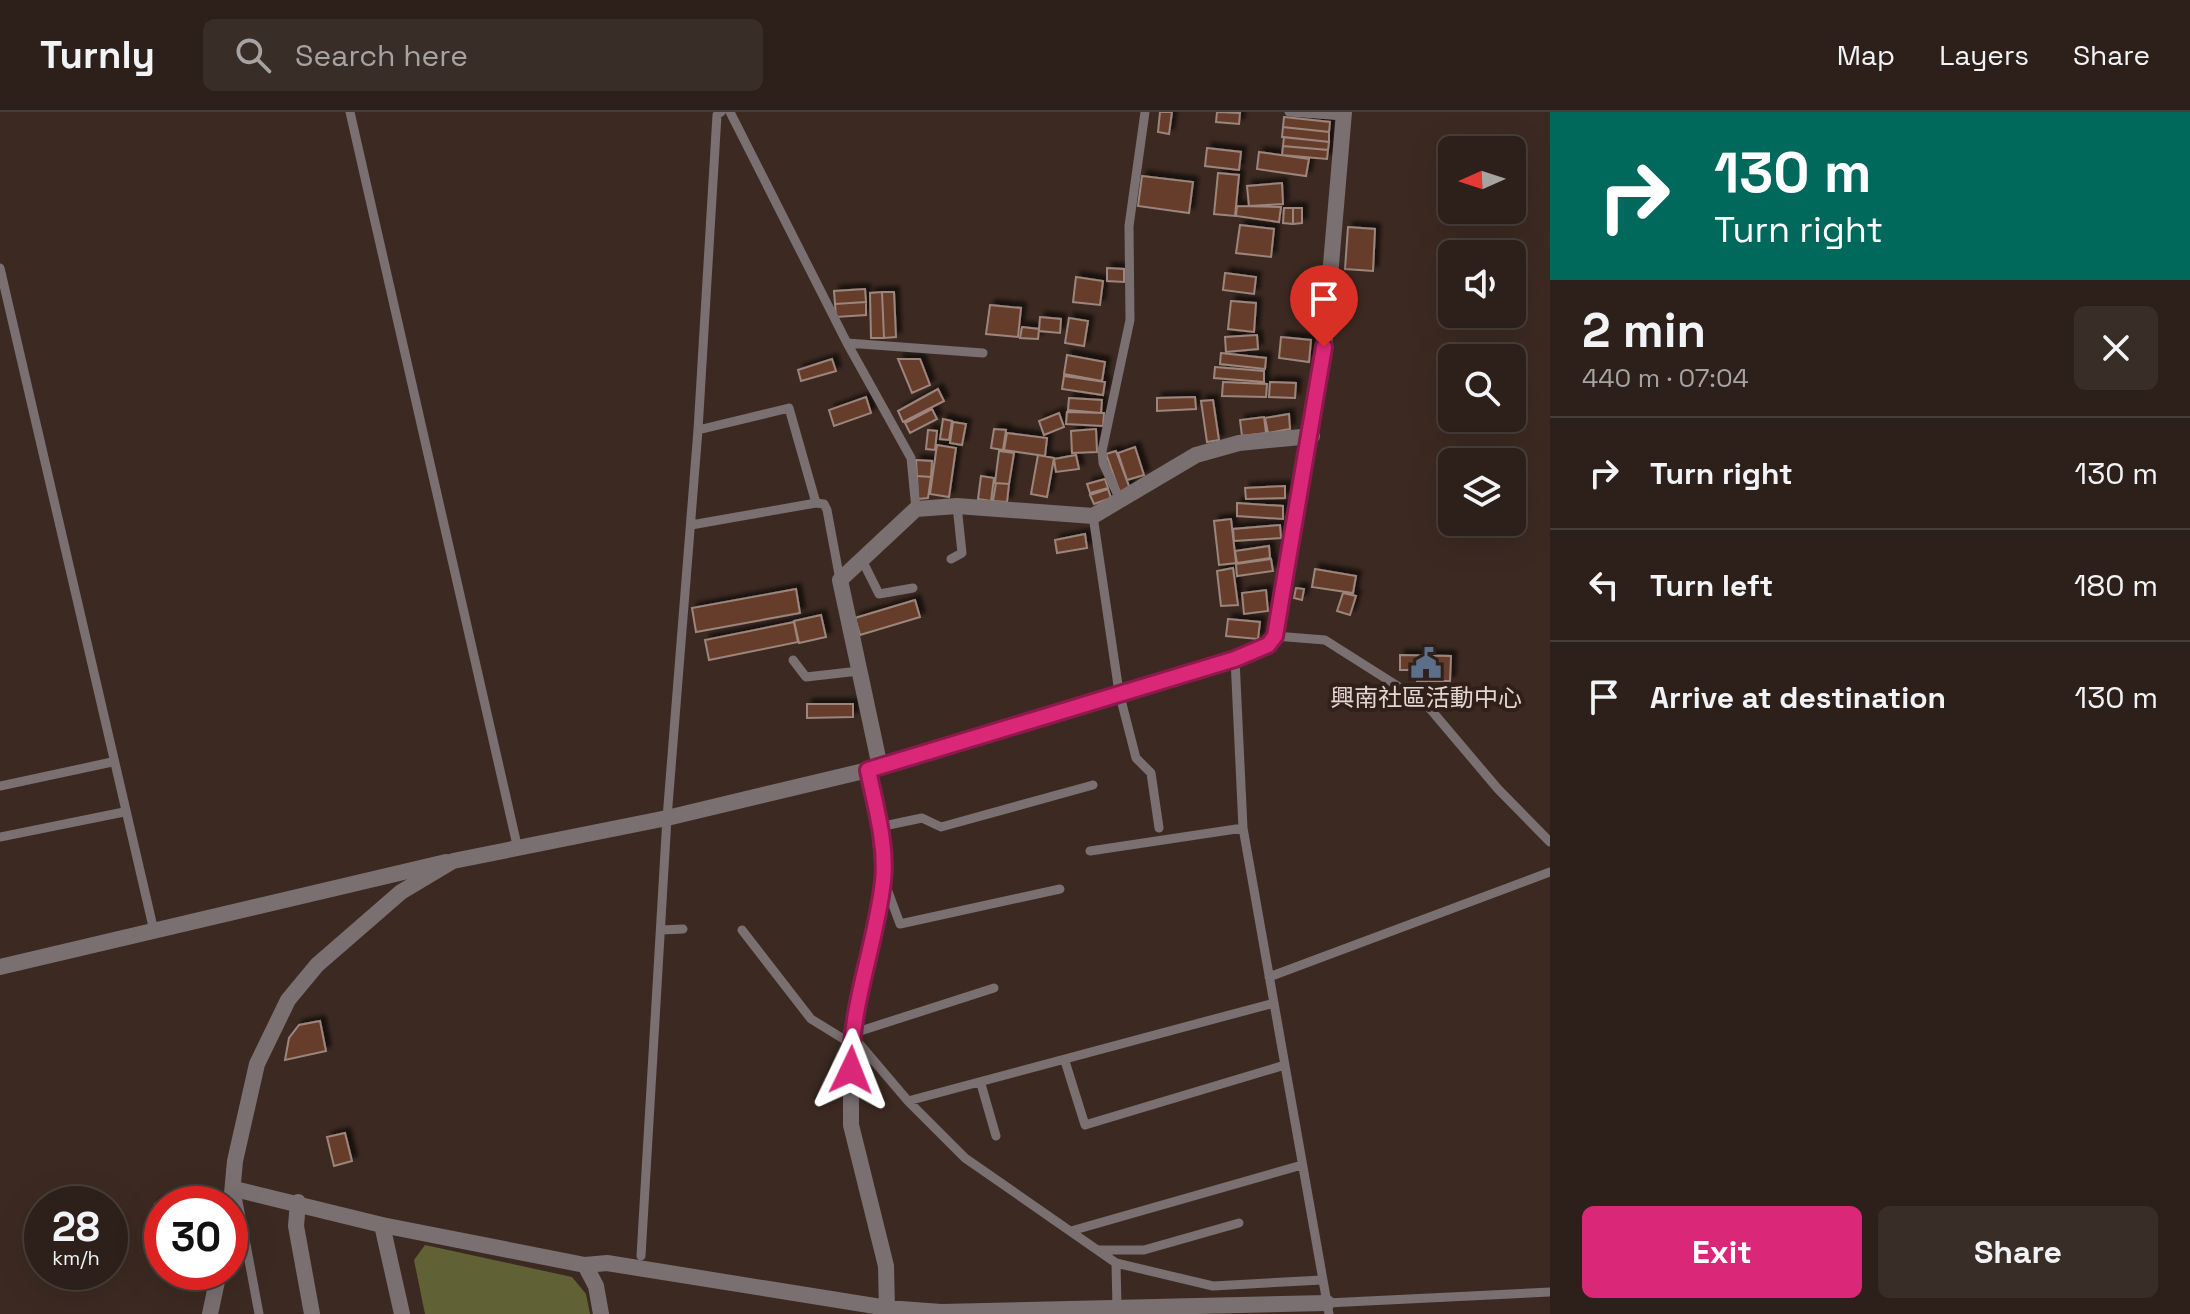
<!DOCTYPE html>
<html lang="en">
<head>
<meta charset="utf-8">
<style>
  :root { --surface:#2d201a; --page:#392d27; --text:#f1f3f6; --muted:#a7a3a2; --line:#483e39; --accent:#db2777 }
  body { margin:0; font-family:"Space Grotesk","Noto Sans TC",sans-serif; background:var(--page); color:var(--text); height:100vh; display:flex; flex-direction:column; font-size:30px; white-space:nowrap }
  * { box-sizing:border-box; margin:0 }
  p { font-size:26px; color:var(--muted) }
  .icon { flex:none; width:44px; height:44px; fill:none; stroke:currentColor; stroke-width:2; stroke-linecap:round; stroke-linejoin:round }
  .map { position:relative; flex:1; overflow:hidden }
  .details { display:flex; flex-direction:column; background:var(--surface); width:640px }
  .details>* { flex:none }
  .guide { background:#00695c; color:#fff; overflow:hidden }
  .needle { width:52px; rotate:267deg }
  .buttons { position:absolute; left:1438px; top:24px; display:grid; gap:16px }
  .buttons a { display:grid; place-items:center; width:88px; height:88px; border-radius:12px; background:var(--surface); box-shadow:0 8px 32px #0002,0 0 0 2px var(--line); font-size:40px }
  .speed { position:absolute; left:24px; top:1074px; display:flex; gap:16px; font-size:40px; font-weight:700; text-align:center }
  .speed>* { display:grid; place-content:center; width:104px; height:104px; border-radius:50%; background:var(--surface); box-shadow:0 8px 32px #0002,0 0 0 2px var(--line); line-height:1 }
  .speed small { font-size:20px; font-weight:400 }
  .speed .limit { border:12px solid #d22; background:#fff; color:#111 }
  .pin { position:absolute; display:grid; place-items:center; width:68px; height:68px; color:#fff; margin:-82px -34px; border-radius:50% 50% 50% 0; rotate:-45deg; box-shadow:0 0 8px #0007 }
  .pin .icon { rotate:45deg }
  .me { position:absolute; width:88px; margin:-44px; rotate:2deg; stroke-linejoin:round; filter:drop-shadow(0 0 6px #0008) }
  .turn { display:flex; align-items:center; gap:28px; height:168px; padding:0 32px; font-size:36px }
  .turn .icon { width:104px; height:104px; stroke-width:2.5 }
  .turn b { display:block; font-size:56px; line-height:68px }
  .round { display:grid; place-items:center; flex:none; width:84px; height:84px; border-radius:12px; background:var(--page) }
  .head { display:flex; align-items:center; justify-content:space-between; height:136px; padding:0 32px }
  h1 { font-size:48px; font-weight:800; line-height:60px }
  .cta { display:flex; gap:16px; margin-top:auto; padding:16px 32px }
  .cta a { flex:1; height:92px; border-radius:12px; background:var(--accent); color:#fff; font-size:32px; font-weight:800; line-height:92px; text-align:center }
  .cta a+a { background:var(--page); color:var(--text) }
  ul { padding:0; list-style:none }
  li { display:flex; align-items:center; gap:24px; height:112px; padding:0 32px; border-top:2px solid var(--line) }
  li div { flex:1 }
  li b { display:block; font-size:30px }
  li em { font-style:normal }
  header { display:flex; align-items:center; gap:48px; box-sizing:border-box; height:112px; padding:0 40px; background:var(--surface); border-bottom:2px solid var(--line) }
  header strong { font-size:38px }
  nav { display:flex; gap:44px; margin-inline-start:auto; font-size:28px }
  .search { width:560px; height:72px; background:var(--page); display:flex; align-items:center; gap:20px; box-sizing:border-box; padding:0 28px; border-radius:12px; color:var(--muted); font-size:30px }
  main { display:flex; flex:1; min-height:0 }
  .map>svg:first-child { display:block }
  .forest { fill:#606235 }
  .building { fill:#663c29; stroke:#9b857c; stroke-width:2; filter:url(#shadow) }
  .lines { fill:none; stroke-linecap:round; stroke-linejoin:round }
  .service { stroke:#7a6f71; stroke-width:9 }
  .minor { stroke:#7a6f71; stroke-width:16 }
  .tertiary { stroke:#7a6f71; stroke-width:16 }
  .route-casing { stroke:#8e194d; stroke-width:20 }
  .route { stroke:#db2777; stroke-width:14 }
  .labels { text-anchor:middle; stroke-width:8; stroke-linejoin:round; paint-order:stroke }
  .poi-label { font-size:24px; fill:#e1d6d0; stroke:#312019 }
</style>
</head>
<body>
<header>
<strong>Turnly</strong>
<div class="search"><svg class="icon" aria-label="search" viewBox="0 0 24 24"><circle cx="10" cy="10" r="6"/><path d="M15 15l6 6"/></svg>Search here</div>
<nav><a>Map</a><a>Layers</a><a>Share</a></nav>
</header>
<main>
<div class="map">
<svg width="1550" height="1202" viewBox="0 0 1550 1202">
  <defs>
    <filter id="shadow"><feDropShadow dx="5" dy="-5" stdDeviation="2" flood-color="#0009"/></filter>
  </defs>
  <rect width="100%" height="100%" fill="#3c2a22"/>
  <!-- forest -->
  <path class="forest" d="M 425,1133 L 572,1165 L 586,1182 L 590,1202 L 425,1202 L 414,1148 Z"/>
  <!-- building -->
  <path class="building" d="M 1160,0 L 1172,0 L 1169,22 L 1158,20 Z
    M 1217,0 L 1240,1 L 1239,12 L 1216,10 Z
    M 1284,5 L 1330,10 L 1329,20 L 1283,15 Z
    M 1283,15 L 1329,20 L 1329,30 L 1282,25 Z
    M 1284,25 L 1329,30 L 1328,38 L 1283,34 Z
    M 1283,34 L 1328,38 L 1327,47 L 1282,43 Z
    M 1207,36 L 1241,40 L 1239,58 L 1205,54 Z
    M 1259,40 L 1309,47 L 1306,64 L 1257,57 Z
    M 1218,61 L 1239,63 L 1235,104 L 1214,102 Z
    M 1142,64 L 1193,70 L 1189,101 L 1138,94 Z
    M 1282,71 L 1283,92 L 1249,94 L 1247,74 Z
    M 1237,94 L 1281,95 L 1279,110 L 1236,104 Z
    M 1284,96 L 1293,96 L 1293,112 L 1283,111 Z
    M 1293,96 L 1302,96 L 1302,111 L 1293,112 Z
    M 1240,113 L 1274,117 L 1271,145 L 1236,141 Z
    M 1348,115 L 1375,117 L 1373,159 L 1345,157 Z
    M 1107,156 L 1124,157 L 1124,170 L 1107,169 Z
    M 1225,161 L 1256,165 L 1254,182 L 1223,178 Z
    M 1076,165 L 1103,169 L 1100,193 L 1073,190 Z
    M 865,177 L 866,190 L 835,192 L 834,179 Z
    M 882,180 L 884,226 L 871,226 L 870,181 Z
    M 882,180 L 894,180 L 896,225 L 884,226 Z
    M 1231,189 L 1256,191 L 1254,220 L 1228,217 Z
    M 866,190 L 866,203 L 836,205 L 835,192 Z
    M 990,193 L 1021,196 L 1018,225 L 986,222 Z
    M 1040,205 L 1061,207 L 1060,221 L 1039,219 Z
    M 1069,206 L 1088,209 L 1084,234 L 1065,231 Z
    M 1022,215 L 1039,217 L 1038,227 L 1020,226 Z
    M 1257,223 L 1258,237 L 1226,240 L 1225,225 Z
    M 1281,225 L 1311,228 L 1309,250 L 1279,246 Z
    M 1221,241 L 1266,246 L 1265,257 L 1220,252 Z
    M 1067,243 L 1105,250 L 1102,269 L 1064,262 Z
    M 832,247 L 836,259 L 801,269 L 798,258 Z
    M 898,247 L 920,247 L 930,273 L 912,281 Z
    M 1215,255 L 1264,259 L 1264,270 L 1214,266 Z
    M 1064,264 L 1105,270 L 1103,283 L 1062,277 Z
    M 1223,270 L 1267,272 L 1266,285 L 1222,284 Z
    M 1270,270 L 1296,271 L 1295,286 L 1269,285 Z
    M 938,277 L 944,289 L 903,310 L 898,299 Z
    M 866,285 L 871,301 L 834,314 L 829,298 Z
    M 1195,285 L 1196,297 L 1157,299 L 1157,286 Z
    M 1069,286 L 1102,288 L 1101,301 L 1068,298 Z
    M 1213,288 L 1219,328 L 1207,330 L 1201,289 Z
    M 932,297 L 937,307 L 910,321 L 905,311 Z
    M 1067,300 L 1104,301 L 1103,314 L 1066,312 Z
    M 1059,301 L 1064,315 L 1044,323 L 1039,309 Z
    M 1289,302 L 1290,317 L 1268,321 L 1265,306 Z
    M 1264,305 L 1266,321 L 1242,324 L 1240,308 Z
    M 943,307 L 952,309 L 949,328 L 940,327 Z
    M 953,310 L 966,312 L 962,333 L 950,331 Z
    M 994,317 L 1006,318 L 1003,338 L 991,336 Z
    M 1096,317 L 1097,340 L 1072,341 L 1071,319 Z
    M 928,318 L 937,319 L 935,338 L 926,337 Z
    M 1007,321 L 1047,326 L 1045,344 L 1004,338 Z
    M 937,333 L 956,336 L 949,385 L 930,382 Z
    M 1135,335 L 1144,363 L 1127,368 L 1118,341 Z
    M 999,339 L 1014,341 L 1009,372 L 995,371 Z
    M 1116,339 L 1130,377 L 1120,381 L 1106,342 Z
    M 1038,343 L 1054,346 L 1047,385 L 1031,382 Z
    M 1076,343 L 1079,357 L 1056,360 L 1054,347 Z
    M 916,348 L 932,349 L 931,365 L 917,364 Z
    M 917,364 L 931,365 L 928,386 L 918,387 Z
    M 981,364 L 994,366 L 991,389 L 978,387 Z
    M 1105,367 L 1108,376 L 1090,381 L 1087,372 Z
    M 996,371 L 1009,372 L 1007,390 L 993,389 Z
    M 1285,374 L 1285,386 L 1246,387 L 1245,376 Z
    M 1108,377 L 1111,386 L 1094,392 L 1090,383 Z
    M 1237,391 L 1283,394 L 1283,407 L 1237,404 Z
    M 1231,407 L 1236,451 L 1219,453 L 1214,409 Z
    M 1280,413 L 1281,426 L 1234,429 L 1233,417 Z
    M 1085,422 L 1087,436 L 1057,441 L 1055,428 Z
    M 1269,434 L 1270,446 L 1237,451 L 1235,439 Z
    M 1271,447 L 1273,459 L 1237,464 L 1236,452 Z
    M 1233,456 L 1238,493 L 1221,494 L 1217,459 Z
    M 1315,457 L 1356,464 L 1353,481 L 1312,475 Z
    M 1296,476 L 1304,477 L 1302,488 L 1294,486 Z
    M 796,477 L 800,501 L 696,520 L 692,496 Z
    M 1266,478 L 1268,499 L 1244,502 L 1242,481 Z
    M 1343,481 L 1356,484 L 1350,503 L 1337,499 Z
    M 915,488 L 920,505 L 860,523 L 855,506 Z
    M 821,503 L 826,525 L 799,531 L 794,509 Z
    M 1228,507 L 1260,510 L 1258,527 L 1226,524 Z
    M 794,510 L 798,530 L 709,548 L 705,528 Z
    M 1400,543 L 1451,544 L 1450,569 L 1417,569 L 1417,558 L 1400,558 Z
    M 807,592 L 853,592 L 853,605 L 807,606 Z
    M 320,909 L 326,939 L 285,948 L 289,926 L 299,913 Z
    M 345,1021 L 352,1049 L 334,1054 L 327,1025 Z
    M 187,1090 L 162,1092 L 162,1129 L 157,1129 L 155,1092 Z"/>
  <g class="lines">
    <!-- service -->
    <path class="service" d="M 350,0 L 517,733
      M 730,0 L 847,231 L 911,346 L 916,397
      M 1289,0 L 1343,4
      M 0,156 L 154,819
      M 847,231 L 983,241
      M 698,318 L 789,296 L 816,391 L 824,392 L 827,398 L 840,468
      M 1121,390 L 1103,351 L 1102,339 L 1130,208 L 1129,114 L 1145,0
      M 1093,404 L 1119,580 L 1136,646 L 1151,661 L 1159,716
      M 691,413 L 816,391
      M 951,447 L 962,441 L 957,394
      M 862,448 L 879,482 L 913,476
      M 1275,524 L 1325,528 L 1426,592 L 1498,677 L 1550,730
      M 1235,547 L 1243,716 L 1329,1202
      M 793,548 L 806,565 L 859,559
      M 0,674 L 112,650
      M 879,715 L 922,706 L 941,715 L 1093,673
      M 0,725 L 124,700
      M 1090,739 L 1243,716
      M 886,774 L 900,812 L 1060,777
      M 662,818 L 683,817
      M 742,818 L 811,907 L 850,931
      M 1269,865 L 1550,760
      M 994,876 L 851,922 L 908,989 L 1274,891
      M 1065,949 L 1085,1013 L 1285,953
      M 981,972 L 996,1024
      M 908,989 L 965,1046 L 1116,1151 L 1117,1196
      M 237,1084 L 259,1202
      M 1071,1119 L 1302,1053
      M 1099,1138 L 1144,1138 L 1239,1111
      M 641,1144 L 667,706 L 698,318 L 717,3 L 721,0
      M 1116,1151 L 1213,1174 L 1322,1168
      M 1327,1191 L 1550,1180"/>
    <!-- minor -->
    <path class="minor" d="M 880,655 L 840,468 L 916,397 L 957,394 L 1093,404 L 1196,343 L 1239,331 L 1312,324
      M 868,658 L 879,715 L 884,767 L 851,922 L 851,1013 L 886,1154 L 887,1196
      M 0,855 L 446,750
      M 235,1077 L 382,1113 L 585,1153 L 596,1174 L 601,1202
      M 298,1090 L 296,1114 L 312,1202
      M 382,1113 L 402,1202
      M 585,1153 L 607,1151 L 887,1196 L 941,1200 L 1327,1191"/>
    <!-- tertiary -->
    <path class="tertiary" d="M 230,1103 L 235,1049 L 257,952 L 288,888 L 317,853 L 401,780 L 453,749 L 667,706 L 868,658 L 1235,547 L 1256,540 L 1275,524 L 1324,235 L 1344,0
      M 210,1202 L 219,1160"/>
  </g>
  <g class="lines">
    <defs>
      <path id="route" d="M 851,958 C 850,893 876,833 883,769 C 887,733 875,693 868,658 L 1235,547 L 1268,533 L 1275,524 L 1324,235"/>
    </defs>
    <!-- route casing -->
    <use href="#route" class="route-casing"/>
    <!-- route -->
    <use href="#route" class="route"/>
  </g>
  <!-- icons -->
  <defs>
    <symbol id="civic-bare" viewBox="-9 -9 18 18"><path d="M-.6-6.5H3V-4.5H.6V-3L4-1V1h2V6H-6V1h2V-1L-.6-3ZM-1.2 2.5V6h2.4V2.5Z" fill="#5c6f8a" stroke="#312019" stroke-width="2.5" paint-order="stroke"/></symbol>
  </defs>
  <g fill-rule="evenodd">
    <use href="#civic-bare" x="1404" y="529" width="44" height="44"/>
  </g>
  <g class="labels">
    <!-- poi labels -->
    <g class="poi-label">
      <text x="1426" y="594">興南社區活動中心</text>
    </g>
  </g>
</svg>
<div class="buttons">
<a><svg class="needle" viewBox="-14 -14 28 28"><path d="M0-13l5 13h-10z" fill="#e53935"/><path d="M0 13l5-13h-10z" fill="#a7a3a2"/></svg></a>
<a><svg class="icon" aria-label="sound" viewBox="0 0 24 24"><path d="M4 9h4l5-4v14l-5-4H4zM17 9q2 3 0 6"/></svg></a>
<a><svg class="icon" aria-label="search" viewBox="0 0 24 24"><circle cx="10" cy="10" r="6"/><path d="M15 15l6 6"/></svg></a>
<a><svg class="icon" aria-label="layers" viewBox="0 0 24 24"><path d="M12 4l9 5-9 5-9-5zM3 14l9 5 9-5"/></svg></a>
</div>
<div class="speed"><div>28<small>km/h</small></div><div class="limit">30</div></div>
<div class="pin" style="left:1324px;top:235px;background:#d93025"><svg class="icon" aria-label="arrive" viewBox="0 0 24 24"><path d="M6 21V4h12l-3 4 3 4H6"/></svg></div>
<svg class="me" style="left:851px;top:958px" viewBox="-20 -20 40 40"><path d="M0-17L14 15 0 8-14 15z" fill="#db2777" stroke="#fff" stroke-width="4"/></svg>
</div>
<section class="details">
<div class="guide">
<div class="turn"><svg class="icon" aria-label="right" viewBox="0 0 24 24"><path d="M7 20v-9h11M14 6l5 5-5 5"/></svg><div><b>130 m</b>Turn right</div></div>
</div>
<div class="head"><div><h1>2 min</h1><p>440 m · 07:04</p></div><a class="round"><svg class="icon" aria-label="close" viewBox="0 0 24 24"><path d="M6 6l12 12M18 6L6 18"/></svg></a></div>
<ul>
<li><svg class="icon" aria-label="right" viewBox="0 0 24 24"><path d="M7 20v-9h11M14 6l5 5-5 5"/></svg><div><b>Turn right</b></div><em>130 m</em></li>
<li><svg class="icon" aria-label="left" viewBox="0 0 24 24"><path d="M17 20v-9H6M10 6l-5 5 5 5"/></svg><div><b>Turn left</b></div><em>180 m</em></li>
<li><svg class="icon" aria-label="arrive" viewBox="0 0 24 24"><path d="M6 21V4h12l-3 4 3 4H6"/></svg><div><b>Arrive at destination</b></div><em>130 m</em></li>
</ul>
<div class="cta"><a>Exit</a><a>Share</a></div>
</section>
</main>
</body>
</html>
